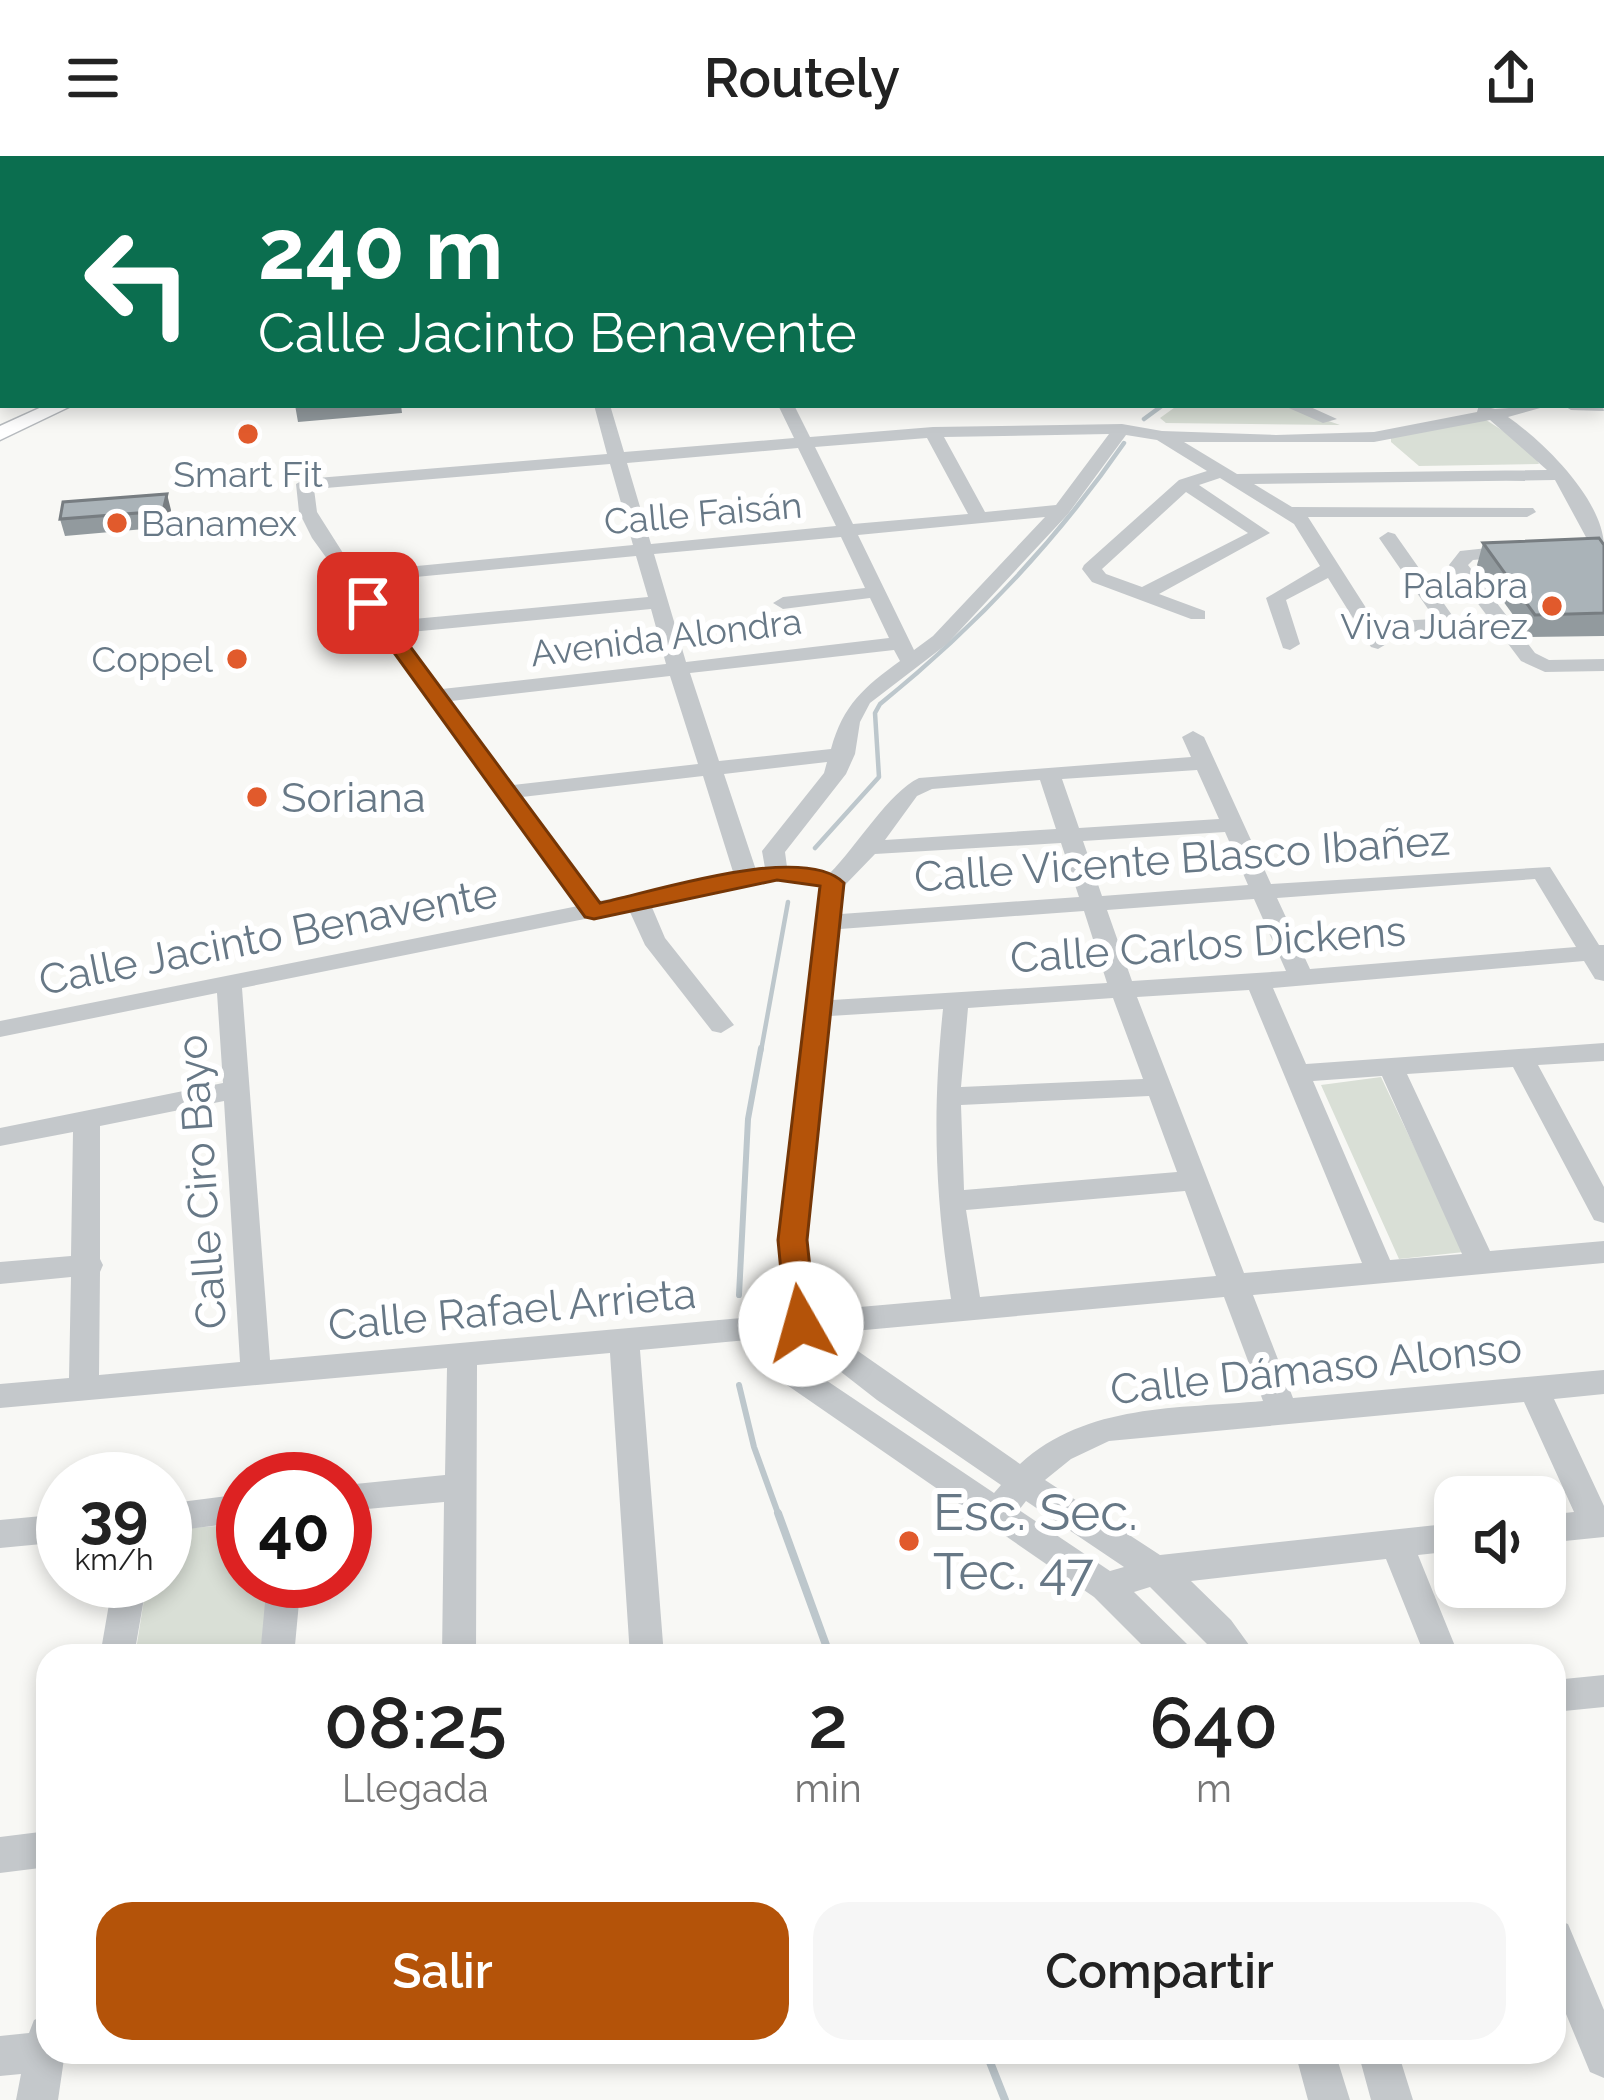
<!DOCTYPE html>
<html lang="es">
<head>
<meta charset="utf-8">
<style>
  :root { --surface:#fff; --page:#f6f6f6; --text:#222; --muted:#767676; --accent:#b45309 }
  body { margin:0; font-family:Raleway,sans-serif; background:var(--page); color:var(--text); height:100vh; display:flex; flex-direction:column; font-size:45px; white-space:nowrap }
  * { box-sizing:border-box; margin:0 }
  p { font-size:39px; color:var(--muted) }
  .icon { flex:none; width:66px; height:66px; fill:none; stroke:currentColor; stroke-width:2; stroke-linecap:round; stroke-linejoin:round }
  .map { position:relative; flex:1; overflow:hidden }
  .side { position:absolute; left:36px; top:1488px; width:1530px; height:420px; display:flex; flex-direction:column; background:var(--surface); border-radius:36px; box-shadow:0 6px 18px #0003 }
  .side>* { flex:none }
  .top-card { position:absolute; left:0px; top:0px; width:1605px; height:252px; box-shadow:0 6px 18px #0003; background:#0b6e4f; color:#fff; overflow:hidden }
  .fabs { position:absolute; left:1434px; top:1320px; display:grid; gap:24px }
  .fabs a { display:grid; place-items:center; width:132px; height:132px; border-radius:24px; background:var(--surface); box-shadow:0 6px 18px #0003; font-size:60px }
  .speed { position:absolute; left:36px; top:1296px; display:flex; gap:24px; font-size:60px; font-weight:700; text-align:center }
  .speed>* { display:grid; place-content:center; width:156px; height:156px; border-radius:50%; background:var(--surface); box-shadow:0 6px 18px #0003; line-height:1 }
  .speed small { font-size:30px; font-weight:400 }
  .speed .limit { border:18px solid #d22; background:#fff; color:#111 }
  .pin { position:absolute; display:grid; place-items:center; width:102px; height:102px; color:#fff; margin:-51px; border-radius:24px; box-shadow:0 6px 18px #0006 }
  .me { position:absolute; width:132px; margin:-66px; rotate:353deg; stroke-linejoin:round; filter:drop-shadow(0 0 9px #0008) }
  .turn { display:flex; align-items:center; gap:42px; height:252px; padding:0 60px; font-size:54px }
  .turn .icon { width:156px; height:156px; stroke-width:2.5 }
  .turn b { display:block; font-size:84px; line-height:102px }
  .eta { display:flex; justify-content:space-evenly; align-items:center; height:204px; text-align:center }
  .eta b { font-size:72px; font-weight:600; line-height:84px }
  .cta { display:flex; gap:24px; margin-top:auto; padding:24px 60px }
  .cta a { flex:1; height:138px; border-radius:36px; background:var(--accent); color:#fff; font-size:48px; font-weight:600; line-height:138px; text-align:center }
  .cta a+a { background:var(--page); color:var(--text) }
  header { display:flex; justify-content:space-between; align-items:center; height:156px; padding:0 60px; background:var(--surface); font-size:54px; font-weight:600 }
  .map>svg:first-child { display:block }
  .green { fill:#d9dfd6 }
  .lines { fill:none; stroke-linecap:round; stroke-linejoin:round }
  .stream-far2 { stroke:#bdc7cc; stroke-width:4.5 }
  .stream-far1 { stroke:#bdc7cc; stroke-width:6 }
  .stream { stroke:#bdc7cc; stroke-width:8 }
  .major-casing { stroke:#b7bbbf; stroke-width:3 }
  .minor { fill:#c4c8cb; fill-rule:evenodd }
  .major { fill:#fff; fill-rule:evenodd }
  .wall { fill:#929a9e }
  .shaded-wall { fill:#777d81 }
  .building { fill:#aab3b8; stroke:#777d81; stroke-width:3 }
  .route { fill:#b45309; stroke:#753606; stroke-width:3 }
  .poi-dot { fill:#e15a2c; stroke:#fff; stroke-width:4.5 }
  .labels { text-anchor:middle; stroke-width:12; stroke-linejoin:round; paint-order:stroke }
  .far-poi-label { font-size:36px; fill:#677886; stroke:#fff; text-anchor:end }
  .far-street-label { font-size:36px; fill:#677886; stroke:#fff }
  .poi-label { font-size:42px; fill:#677886; stroke:#fff; text-anchor:start }
  .street-label { font-size:42px; fill:#677886; stroke:#fff }
  .near-poi-label { font-size:51px; fill:#677886; stroke:#fff; text-anchor:start }
</style>
</head>
<body>
<header><svg class="icon" aria-label="menu" viewBox="0 0 24 24"><path d="M4 6h16M4 12h16M4 18h16"/></svg>Routely<svg class="icon" aria-label="share" viewBox="0 0 24 24"><path d="M12 15V3M7 8l5-5 5 5M5 13v7h14v-7"/></svg></header>
<div class="map">
<svg width="1604" height="1944" viewBox="0 0 1604 1944">
  <rect width="100%" height="100%" fill="#f8f8f5"/>
  <!-- green -->
  <path class="green" d="M 1178,249 L 1283,249 L 1340,269 L 1166,267 L 1160,262 Z
    M 1483,262 L 1530,292 L 1539,308 L 1419,310 L 1391,286 L 1391,282 Z
    M 1381,921 L 1464,1096 L 1399,1103 L 1321,929 Z
    M 243,1368 L 243,1425 L 269,1425 L 260,1500 L 135,1500 L 147,1425 L 165,1425 L 165,1374 Z"/>
  <g class="lines">
    <!-- stream-far2 -->
    <path class="stream-far2" d="M 1144,263 L 1163,249
      M 815,692 L 879,621 L 875,557 L 880,548 C 974,472 1055,387 1124,287
      M 761,895 L 788,746"/>
    <!-- stream-far1 -->
    <path class="stream-far1" d="M 739,1139 L 748,963 L 761,892
      M 739,1229 L 754,1291 L 779,1360"/>
    <!-- stream -->
    <path class="stream" d="M 778,1357 L 830,1500
      M 986,1896 L 1005,1944"/>
    <defs>
      <path id="major" d="M 125,0 L 142,0 L 123,3 Z
        M 1444,0 L 1477,0 L 1442,3 Z
        M 1517,0 L 1551,0 L 1515,3 Z
        M 0,179 L 3,180 L 3,193 L 0,192 Z
        M 3,224 L 3,236 L 0,237 L 0,225 Z
        M 46,249 L 73,249 L 0,284 L 0,270 Z"/>
    </defs>
    <!-- major casing -->
    <use href="#major" class="major-casing"/>
    <!-- minor -->
    <path class="minor" d="M 213,0 L 277,0 L 275,3 Z
      M 491,0 L 508,0 L 510,3 L 493,3 Z
      M 594,0 L 612,0 L 614,3 L 596,3 Z
      M 1000,0 L 1019,0 L 1021,3 L 1002,3 Z
      M 1092,0 L 1110,0 L 1112,3 L 1094,3 Z
      M 1602,31 L 1604,31 L 1604,39 L 1602,39 Z
      M 1602,83 L 1604,83 L 1604,94 L 1602,94 Z
      M 1602,245 L 1604,255 L 1571,254 L 1563,249 L 1602,249 Z
      M 594,249 L 610,249 L 624,296 L 794,282 L 778,249 L 794,249 L 810,281 L 933,271 L 1122,268 L 1162,275 L 1276,279 L 1374,276 L 1477,256 L 1479,249 L 1495,253 L 1551,249 L 1508,261 C 1544,286 1602,343 1604,389 L 1572,400 L 1563,394 L 1587,383 L 1555,324 L 1254,328 L 1292,351 L 1533,352 L 1536,356 L 1527,361 L 1308,361 L 1375,466 L 1435,463 L 1379,382 L 1388,376 L 1395,378 L 1454,462 L 1475,461 L 1485,467 L 1475,473 L 1382,477 L 1388,487 L 1378,493 L 1371,491 L 1328,422 L 1286,444 L 1300,488 L 1290,494 L 1283,492 L 1266,442 L 1320,410 L 1294,368 L 1220,322 L 1199,329 L 1270,377 L 1159,438 L 1205,455 L 1205,463 L 1191,463 L 1092,426 L 1082,413 L 1084,409 L 1179,324 L 1207,315 L 1157,284 L 1126,279 L 1068,358 L 947,488 L 870,547 L 860,566 L 855,598 L 846,618 L 785,696 L 787,711 L 830,717 C 857,690 889,636 919,622 L 1191,601 L 1182,581 L 1193,575 L 1204,581 L 1271,728 L 1550,711 L 1599,789 L 1604,789 L 1604,825 L 1595,823 L 1584,805 L 1273,832 L 1306,908 L 1604,887 L 1604,905 L 1538,909 L 1604,1031 L 1604,1067 L 1594,1064 L 1513,911 L 1407,918 L 1490,1095 L 1604,1085 L 1604,1107 L 1253,1139 L 1293,1242 L 1604,1214 L 1604,1238 L 1554,1243 L 1604,1350 L 1604,1381 L 1545,1387 L 1545,1359 L 1574,1356 L 1524,1246 L 1109,1285 L 1071,1303 L 1045,1324 L 1160,1399 L 1455,1367 L 1455,1395 L 1418,1399 L 1459,1500 L 1425,1500 L 1386,1403 L 1191,1425 L 1231,1464 L 1257,1500 L 1219,1500 L 1150,1431 L 1134,1436 L 1188,1489 L 1193,1500 L 1153,1500 L 1094,1441 L 771,1218 L 758,1192 L 758,1183 L 640,1194 L 664,1500 L 630,1500 L 610,1197 L 477,1209 L 476,1500 L 442,1500 L 444,1346 L 345,1355 L 345,1329 L 445,1319 L 447,1212 L 0,1252 L 0,1228 L 69,1222 L 71,1121 L 0,1128 L 0,1106 L 71,1100 L 73,976 L 0,990 L 0,972 L 223,927 L 217,837 L 0,881 L 0,865 L 578,750 L 312,382 L 299,356 L 296,328 L 305,323 L 607,298 ZM 1490,264 L 1547,314 L 1237,318 L 1184,286 L 1374,286 ZM 1109,278 L 1056,349 L 985,356 L 944,281 ZM 927,282 L 968,358 L 853,368 L 815,291 ZM 798,292 L 836,370 L 651,388 L 627,307 ZM 610,308 L 633,389 L 355,416 L 317,356 L 314,333 ZM 1186,336 L 1248,377 L 1142,431 L 1106,418 L 1102,413 ZM 1045,361 L 933,480 L 914,494 L 858,379 ZM 841,381 L 865,432 L 783,441 L 773,447 L 783,453 L 870,442 L 889,482 L 686,506 L 654,398 ZM 636,400 L 648,441 L 392,465 L 363,426 ZM 651,453 L 666,508 L 442,533 L 400,477 ZM 894,494 L 900,505 C 864,531 843,549 831,593 L 719,605 L 690,517 ZM 670,520 L 698,608 L 513,629 L 451,545 ZM 827,606 L 824,617 L 762,695 L 765,712 L 756,714 L 724,618 ZM 1197,614 L 1219,663 L 1079,672 L 1062,623 ZM 703,620 L 734,719 L 599,745 L 522,641 ZM 1040,624 L 1056,673 L 885,684 L 917,640 L 932,633 ZM 1225,676 L 1248,729 L 1102,740 L 1083,685 ZM 1061,687 L 1079,741 L 841,758 L 845,729 L 875,698 ZM 1535,723 L 1576,791 L 1310,813 L 1277,742 ZM 777,724 L 821,730 L 778,1085 L 785,1158 L 270,1204 L 242,832 L 629,754 L 645,789 L 712,875 L 721,877 L 734,869 L 665,782 L 651,749 ZM 1254,743 L 1286,815 L 1132,825 L 1107,754 ZM 1084,755 L 1107,827 L 832,844 L 840,773 ZM 1249,834 L 1362,1107 L 1244,1117 L 1137,841 ZM 1113,842 L 1143,923 L 961,931 L 968,852 ZM 943,853 C 932,958 935,1039 951,1143 L 814,1155 L 806,1085 L 830,860 ZM 1382,920 L 1462,1098 L 1390,1104 L 1313,925 ZM 1149,940 L 1177,1016 L 964,1034 L 961,949 ZM 224,945 L 240,1206 L 99,1219 L 100,1116 L 103,1109 L 100,1103 L 100,970 ZM 1185,1035 L 1216,1120 L 980,1141 L 966,1054 ZM 1224,1141 L 1263,1245 C 1178,1253 1087,1247 1020,1308 L 832,1177 ZM 795,1180 L 877,1244 L 1001,1329 L 994,1337 L 793,1202 L 789,1181 ZM 1026,1345 L 1124,1411 L 1110,1415 L 1019,1354 Z
      M 1282,249 L 1306,249 L 1337,263 L 1323,267 Z
      M 1515,389 L 1522,391 L 1522,399 L 1473,404 L 1468,409 L 1535,497 L 1549,504 L 1604,503 L 1604,515 L 1545,516 L 1521,505 L 1449,409 L 1460,395 Z
      M 243,1338 L 243,1366 L 165,1376 L 165,1348 Z
      M 63,1358 L 63,1386 L 0,1392 L 0,1364 Z
      M 113,1425 L 147,1425 L 134,1500 L 100,1500 Z
      M 267,1425 L 301,1425 L 294,1500 L 260,1500 Z
      M 1604,1519 L 1604,1551 L 1554,1556 L 1554,1524 Z
      M 48,1675 L 48,1711 L 0,1717 L 0,1681 Z
      M 1554,1763 L 1568,1768 L 1604,1854 L 1604,1922 L 1590,1916 L 1554,1829 Z
      M 48,1858 L 48,1896 L 65,1896 L 58,1944 L 16,1944 L 21,1918 L 0,1920 L 0,1880 L 29,1877 L 34,1864 Z
      M 1295,1896 L 1335,1896 L 1350,1944 L 1308,1944 Z
      M 1358,1896 L 1398,1896 L 1413,1944 L 1371,1944 Z"/>
    <!-- major -->
    <use href="#major" class="major"/>
  </g>
  <!-- wall -->
  <path class="wall" d="M 295,249 L 401,249 L 402,257 L 298,266 Z
    M 171,354 L 167,371 L 65,380 L 60,363 Z
    M 1483,387 L 1604,389 L 1604,480 L 1529,481 L 1477,409 Z"/>
  <!-- shaded-wall -->
  <path class="shaded-wall" d="M 45,0 L 83,0 L 80,3 L 45,3 Z
    M 167,338 L 171,354 L 167,371 L 163,355 Z"/>
  <!-- building -->
  <path class="building" d="M 0,0 L 45,0 L 46,3 L 3,3 L 3,27 L 0,28 Z
    M 167,338 L 163,355 L 60,363 L 63,346 Z
    M 1599,382 L 1604,389 L 1604,457 L 1535,459 L 1483,387 Z"/>
  <!-- route -->
  <path class="route" d="M 361,443 L 375,443 L 600,747 C 653,736 804,686 844,727 L 807,1084 L 816,1168 L 812,1176 L 791,1176 L 786,1168 L 778,1084 L 820,730 L 777,724 L 594,763 L 585,761 L 361,451 Z"/>
  <!-- markers -->
  <g class="poi-dot">
    <circle cx="248" cy="278" r="12"/>
    <circle cx="117" cy="367" r="12"/>
    <circle cx="1552" cy="450" r="12"/>
    <circle cx="237" cy="503" r="12"/>
    <circle cx="257" cy="641" r="12"/>
    <circle cx="909" cy="1385" r="12"/>
  </g>
  <g class="labels">
    <!-- far-poi labels -->
    <g class="far-poi-label">
      <text x="248" y="331" text-anchor="middle">Smart Fit</text>
      <text x="141" y="380" text-anchor="start">Banamex</text>
      <text x="1528" y="442">Palabra<tspan x="1528" dy="41">Viva Juárez</tspan></text>
      <text x="213" y="516">Coppel</text>
    </g>
    <!-- far-street labels -->
    <g class="far-street-label">
      <text transform="translate(703 357) rotate(-5)" y="13">Calle Faisán</text>
      <text transform="translate(666 481) rotate(-7)" y="13">Avenida Alondra</text>
    </g>
    <!-- poi labels -->
    <g class="poi-label">
      <text x="281" y="656">Soriana</text>
    </g>
    <!-- street labels -->
    <g class="street-label">
      <text transform="translate(1182 702) rotate(-4)" y="15">Calle Vicente Blasco Ibañez</text>
      <text transform="translate(268 780) rotate(-11)" y="15">Calle Jacinto Benavente</text>
      <text transform="translate(1208 788) rotate(-4)" y="15">Calle Carlos Dickens</text>
      <text transform="translate(201 1026) rotate(-94)" y="15">Calle Ciro Bayo</text>
      <text transform="translate(512 1153) rotate(-5)" y="15">Calle Rafael Arrieta</text>
      <text transform="translate(1316 1212) rotate(-6)" y="15">Calle Dámaso Alonso</text>
    </g>
    <!-- near-poi labels -->
    <g class="near-poi-label">
      <text x="933" y="1374">Esc. Sec.<tspan x="933" dy="59">Tec. 47</tspan></text>
    </g>
  </g>
</svg>
<div class="fabs">
<a><svg class="icon" aria-label="sound" viewBox="0 0 24 24"><path d="M4 9h4l5-4v14l-5-4H4zM17 9q2 3 0 6"/></svg></a>
</div>
<div class="speed"><div>39<small>km/h</small></div><div class="limit">40</div></div>
<div class="pin" style="left:368px;top:447px;background:#d93025"><svg class="icon" aria-label="arrive" viewBox="0 0 24 24"><path d="M6 21V4h12l-3 4 3 4H6"/></svg></div>
<svg class="me" style="left:801px;top:1168px" viewBox="-20 -20 40 40"><circle r="19" fill="#fff"/><path d="M0-13L10 11 0 6-10 11z" fill="#b45309"/></svg>
<div class="top-card">
<div class="turn"><svg class="icon" aria-label="left" viewBox="0 0 24 24"><path d="M17 20v-9H6M10 6l-5 5 5 5"/></svg><div><b>240 m</b>Calle Jacinto Benavente</div></div>
</div>
<section class="side">
<div class="eta">
<div><b>08:25</b><p>Llegada</p></div>
<div><b>2</b><p>min</p></div>
<div><b>640</b><p>m</p></div>
</div>
<div class="cta"><a>Salir</a><a>Compartir</a></div>
</section>
</div>
</body>
</html>
